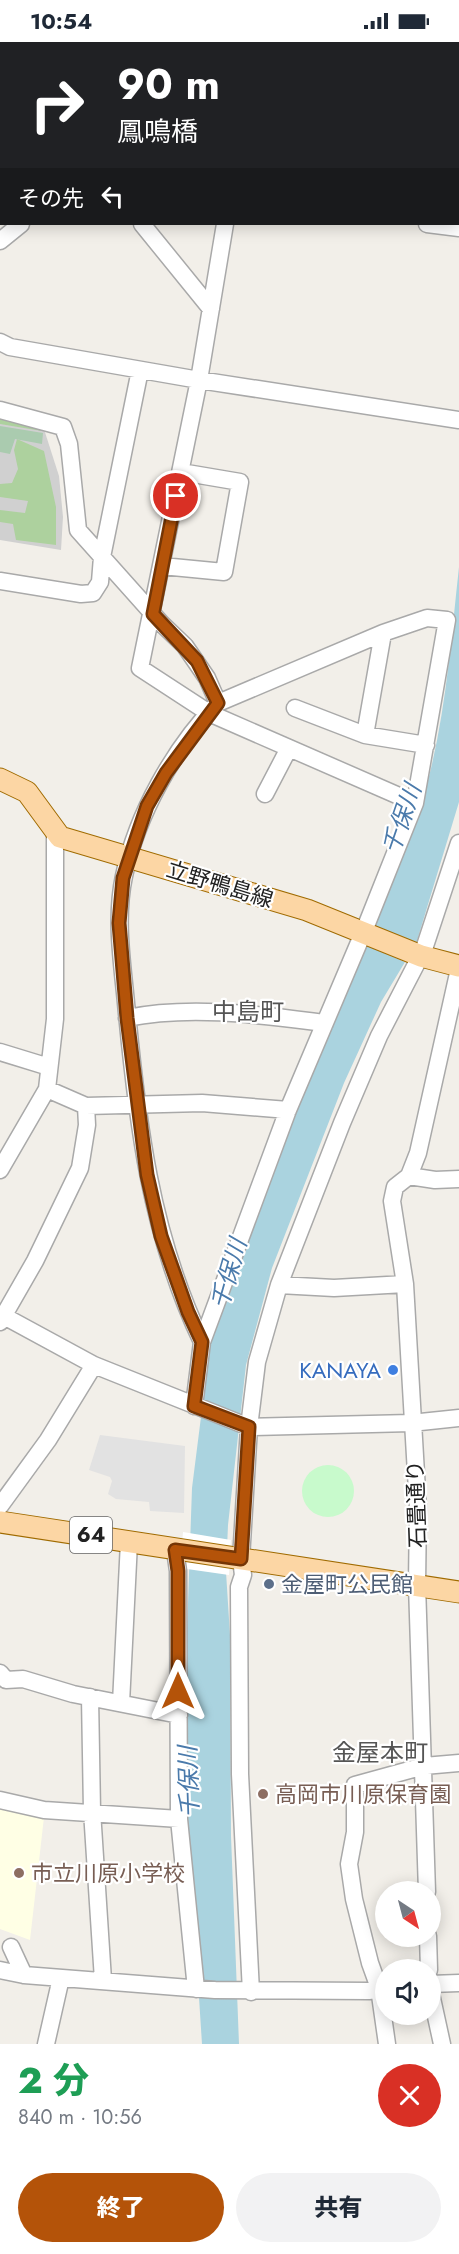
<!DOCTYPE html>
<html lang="ja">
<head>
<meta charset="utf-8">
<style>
  :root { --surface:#fff; --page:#f2f2f3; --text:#1f2937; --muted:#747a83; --accent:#b45309 }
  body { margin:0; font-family:Jost,"Noto Sans JP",sans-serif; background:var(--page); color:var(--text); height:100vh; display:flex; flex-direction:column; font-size:22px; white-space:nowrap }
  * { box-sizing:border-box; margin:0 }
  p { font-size:20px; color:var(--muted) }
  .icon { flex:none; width:33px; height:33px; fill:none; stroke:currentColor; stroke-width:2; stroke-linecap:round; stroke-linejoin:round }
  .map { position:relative; height:2002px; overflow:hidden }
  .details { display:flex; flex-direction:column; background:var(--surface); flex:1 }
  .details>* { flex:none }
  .top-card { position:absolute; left:0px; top:0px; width:459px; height:183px; box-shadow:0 3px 15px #0003; background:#202124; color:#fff; overflow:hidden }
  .needle { width:39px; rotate:144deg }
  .tools { position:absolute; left:375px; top:1839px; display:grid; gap:12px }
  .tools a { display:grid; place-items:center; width:66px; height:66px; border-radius:50%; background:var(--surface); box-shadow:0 3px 15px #0003; font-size:30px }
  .pin { position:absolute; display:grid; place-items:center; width:51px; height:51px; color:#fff; margin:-26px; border:3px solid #fff; border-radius:50%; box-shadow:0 2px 6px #0007 }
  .me { position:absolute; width:66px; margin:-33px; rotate:0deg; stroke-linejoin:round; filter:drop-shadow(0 0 4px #0008) }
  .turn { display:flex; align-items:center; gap:21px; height:126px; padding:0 18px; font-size:27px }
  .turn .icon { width:78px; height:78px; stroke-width:2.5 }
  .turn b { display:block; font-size:42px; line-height:51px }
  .then { display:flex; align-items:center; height:57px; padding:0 18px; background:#0003; gap:12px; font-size:22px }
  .round { display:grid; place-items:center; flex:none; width:63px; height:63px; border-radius:32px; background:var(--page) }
  .head { display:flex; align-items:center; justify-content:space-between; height:102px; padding:0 18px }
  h1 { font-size:36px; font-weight:800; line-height:45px; color:#1e9e55 }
  .button { display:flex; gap:12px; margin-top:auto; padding:12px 18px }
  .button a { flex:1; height:69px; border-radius:36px; background:var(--accent); color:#fff; font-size:24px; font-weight:800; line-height:69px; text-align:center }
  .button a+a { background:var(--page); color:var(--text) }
  .status { display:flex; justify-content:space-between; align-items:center; height:42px; padding:0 30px; background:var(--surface); direction:ltr }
  .status svg { height:16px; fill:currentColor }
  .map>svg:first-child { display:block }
  .education { fill:#ffffe5 }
  .religious { fill:#d0d0d0 }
  .forest { fill:#add19e }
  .cemetery { fill:#aacbaf }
  .park { fill:#c8facc }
  .pitch { fill:#88e0be }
  .parking { fill:#e2e2e2 }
  .water { fill:#aad3df }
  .pier { fill:#fff }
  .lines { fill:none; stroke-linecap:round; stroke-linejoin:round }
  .minor-casing { stroke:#a9a9a9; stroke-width:19 }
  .major-casing { stroke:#a06b00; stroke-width:23 }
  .minor { stroke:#fff; stroke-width:16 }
  .major { stroke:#fcd6a4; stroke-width:21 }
  .route-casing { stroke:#753606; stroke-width:15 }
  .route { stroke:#b45309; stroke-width:10 }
  .shop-dot { fill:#3f7fe0; stroke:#fff; stroke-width:2 }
  .service-dot { fill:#5c6f8a; stroke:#fff; stroke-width:2 }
  .education-dot { fill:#8d6e63; stroke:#fff; stroke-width:2 }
  .labels { text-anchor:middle; stroke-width:4.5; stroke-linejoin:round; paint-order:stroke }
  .shield { fill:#fff; stroke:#646464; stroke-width:1.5 }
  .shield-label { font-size:21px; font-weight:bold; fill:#222 }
  .street-label { font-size:22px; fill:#222; stroke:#fff }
  .shop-label { font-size:22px; fill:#366cbe; stroke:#fff; text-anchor:end }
  .service-label { font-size:22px; fill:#4e5e75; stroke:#fff; text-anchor:start }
  .education-label { font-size:22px; fill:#785e54; stroke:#fff; text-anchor:start }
  .water-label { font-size:24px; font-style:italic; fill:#4a7aab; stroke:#fff }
  .neighbourhood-label { font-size:24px; fill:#555; stroke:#fff }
</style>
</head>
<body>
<div class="status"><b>10:54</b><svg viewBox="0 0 49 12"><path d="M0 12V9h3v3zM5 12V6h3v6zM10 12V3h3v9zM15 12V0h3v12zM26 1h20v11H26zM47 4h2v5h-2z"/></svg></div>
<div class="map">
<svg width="459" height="2002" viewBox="0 0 459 2002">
  <rect width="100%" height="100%" fill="#f2efe9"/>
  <!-- education -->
  <path class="education" d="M 0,1764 L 44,1775 L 30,1898 L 0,1887 Z"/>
  <!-- religious -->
  <path class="religious" d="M 0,375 L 43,384 L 59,434 L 63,475 L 61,508 L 0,498 Z"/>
  <!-- forest -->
  <path class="forest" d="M 0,372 L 45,386 L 42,389 L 0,382 Z
    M 17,397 L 44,409 L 56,465 L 56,503 L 16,498 L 13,482 L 0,480 L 0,468 L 25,471 L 28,459 L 0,455 L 0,442 L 12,441 L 18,427 L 14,408 Z"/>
  <!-- cemetery -->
  <path class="cemetery" d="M 0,384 L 43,391 L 42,402 L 15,397 L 10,412 L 0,410 Z"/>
  <!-- park -->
  <path class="park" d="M302 1449a26 26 0 1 1 52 0a26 26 0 1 1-52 0Z"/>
  <!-- pitch -->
  <path class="pitch" d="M 1,35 L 2,171 L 0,172 L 0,36 Z"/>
  <!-- parking -->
  <path class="parking" d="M 100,1393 L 185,1404 L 184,1471 L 150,1469 L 149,1460 L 116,1457 L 108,1452 L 112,1439 L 110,1435 L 89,1428 Z"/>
  <!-- water -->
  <path class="water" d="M 459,525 L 459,760 L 416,902 L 373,883 C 395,838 414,791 427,742 C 446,672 451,597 459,525 Z
    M 365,903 L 405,920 L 381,960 L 344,1041 L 272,1226 L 246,1323 L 228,1483 L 226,1530 L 230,1593 L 231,1794 L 239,2002 L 202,2002 L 187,1768 L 186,1619 L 192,1446 L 211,1296 L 233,1221 Z"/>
  <!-- pier -->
  <path class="pier" d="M 183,1490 L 231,1498 L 229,1533 L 180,1526 Z"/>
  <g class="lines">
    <defs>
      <path id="minor" d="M 107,0 L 108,2
        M 440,0 L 441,2
        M 458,74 L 459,81
        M 142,182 L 211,267
        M 225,182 L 199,338 L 140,626 L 209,671 L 415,761
        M 427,182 L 459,186
        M 0,199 L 21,182
        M 0,300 L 10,305 L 199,338 L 459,378
        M 0,368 L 63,385 L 69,402 L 78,488 L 161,581 L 185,604 L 207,636 L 218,661 C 174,706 137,772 124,834 C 115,876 122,919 126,961 C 137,1079 150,1191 202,1300
        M 162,524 L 224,530 L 240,440 L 181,430
        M 0,539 L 81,552 L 93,551 L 100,540 L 102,515 L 140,328
        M 218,661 L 383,591
        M 295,666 L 365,693 L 426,703
        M 265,752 L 289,706
        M 127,976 C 191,963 260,973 325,981
        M 0,1010 L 49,1025
        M 47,1047 L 86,1064 L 202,1061 L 288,1068
        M 0,1128 L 47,1047 L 55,977 L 55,790
        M 409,1134 L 435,1138 L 459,1137
        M 279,1243 L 334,1246 L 405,1242
        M 0,1272 L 94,1323 L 249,1385 L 411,1381 L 459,1376
        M 0,1280 L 35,1219 L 80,1126 L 87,1083 L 86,1064
        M 194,1364 L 202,1300 L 288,1068 L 366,884 L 415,761 L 447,578 L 427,576 L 383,591 L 365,693
        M 0,1464 L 48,1398 L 94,1323
        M 175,1508 L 178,1529 L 179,1777 L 196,1947
        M 0,1631 L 6,1638 L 23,1637 L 73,1652 L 179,1673
        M 90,1655 L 92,1769 L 103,1938
        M 121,1661 L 129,1500
        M 0,1758 L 44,1768 L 179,1777
        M 427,1850 L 417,1543 L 418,1466 L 405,1242 L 392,1159 L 395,1145 L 409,1134 L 418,1111 L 459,927
        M 428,1894 L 429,1928
        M 11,1905 L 24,1933
        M 0,1928 L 24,1933 L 215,1948 L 370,1949 L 386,1946
        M 430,1942 L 459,1941
        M 430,1947 L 442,2002
        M 251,1950 L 240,1732 L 239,1545 L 243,1533 L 241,1517 L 249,1385 L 257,1320 L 279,1243 L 342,1081 L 379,994 L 424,907 L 459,801
        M 46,2002 L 61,1936
        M 387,2002 L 379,1946 L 370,1921 L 354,1857 L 349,1822 L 355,1790 L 355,1743 L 424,1724 L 459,1721"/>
      <path id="major" d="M 0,737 L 27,750 L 60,795 L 307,868 L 421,914 L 459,924
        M 0,1480 L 459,1550"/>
    </defs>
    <!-- minor casing -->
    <use href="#minor" class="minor-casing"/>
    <!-- major casing -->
    <use href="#major" class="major-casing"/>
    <!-- minor -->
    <use href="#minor" class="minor"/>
    <!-- major -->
    <use href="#major" class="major"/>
  </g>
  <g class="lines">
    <defs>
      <path id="route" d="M 176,454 L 153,572 L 197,619 L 218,661 L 166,731 L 147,764 L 123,836 L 119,881 L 127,976 L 147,1133 L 161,1194 L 188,1270 L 202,1300 L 194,1364 L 249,1385 L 241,1517 L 175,1508 L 178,1529 L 178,1649"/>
    </defs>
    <!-- route casing -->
    <use href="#route" class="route-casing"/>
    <!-- route -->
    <use href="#route" class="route"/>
  </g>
  <!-- markers -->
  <circle class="shop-dot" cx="393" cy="1328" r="6"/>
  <circle class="service-dot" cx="269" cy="1542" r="6"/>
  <g class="education-dot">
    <circle cx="263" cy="1752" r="6"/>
    <circle cx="19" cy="1831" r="6"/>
  </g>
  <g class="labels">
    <!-- shield labels -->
    <rect class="shield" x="70" y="1475" width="42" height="36" rx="4.5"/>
    <g class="shield-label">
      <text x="91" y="1500">64</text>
    </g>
    <!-- street labels -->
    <g class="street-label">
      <text transform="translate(220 842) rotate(17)" y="8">立野鴨島線</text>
      <text transform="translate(416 1462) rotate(-92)" y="8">石畳通り</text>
    </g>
    <!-- shop labels -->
    <g class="shop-label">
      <text x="381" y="1336">KANAYA</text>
    </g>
    <!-- service labels -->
    <g class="service-label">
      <text x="281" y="1550">金屋町公民館</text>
    </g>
    <!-- education labels -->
    <g class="education-label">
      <text x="275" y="1760">高岡市川原保育園</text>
      <text x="31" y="1839">市立川原小学校</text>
    </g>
    <!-- water labels -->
    <g class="water-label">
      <text transform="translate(402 777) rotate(-71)" y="8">千保川</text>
      <text transform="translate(229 1232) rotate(-74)" y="8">千保川</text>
      <text transform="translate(189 1740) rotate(-92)" y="8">千保川</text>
    </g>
    <!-- neighbourhood labels -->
    <g class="neighbourhood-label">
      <text x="248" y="978">中島町</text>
      <text x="380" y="1719">金屋本町</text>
    </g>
  </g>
</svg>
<div class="tools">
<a><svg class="needle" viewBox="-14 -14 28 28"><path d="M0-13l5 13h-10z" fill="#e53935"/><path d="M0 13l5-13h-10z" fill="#747a83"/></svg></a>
<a><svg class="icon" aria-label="sound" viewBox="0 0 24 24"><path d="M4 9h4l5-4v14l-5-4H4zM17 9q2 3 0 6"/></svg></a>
</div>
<div class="pin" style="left:176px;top:454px;background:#d93025"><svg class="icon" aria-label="arrive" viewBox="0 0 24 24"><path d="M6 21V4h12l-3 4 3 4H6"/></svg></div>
<svg class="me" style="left:178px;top:1649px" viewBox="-20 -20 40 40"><path d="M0-17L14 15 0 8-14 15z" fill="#b45309" stroke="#fff" stroke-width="4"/></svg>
<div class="top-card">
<div class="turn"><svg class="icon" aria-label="right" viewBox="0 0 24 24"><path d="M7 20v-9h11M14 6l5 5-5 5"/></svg><div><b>90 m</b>鳳鳴橋</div></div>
<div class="then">その先<svg class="icon" aria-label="left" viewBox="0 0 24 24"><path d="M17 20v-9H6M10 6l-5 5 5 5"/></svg></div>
</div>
</div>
<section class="details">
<div class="head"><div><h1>2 分</h1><p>840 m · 10:56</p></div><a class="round" style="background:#d93025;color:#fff"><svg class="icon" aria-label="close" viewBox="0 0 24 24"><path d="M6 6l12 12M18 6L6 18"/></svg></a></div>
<div class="button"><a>終了</a><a>共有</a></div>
</section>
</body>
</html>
